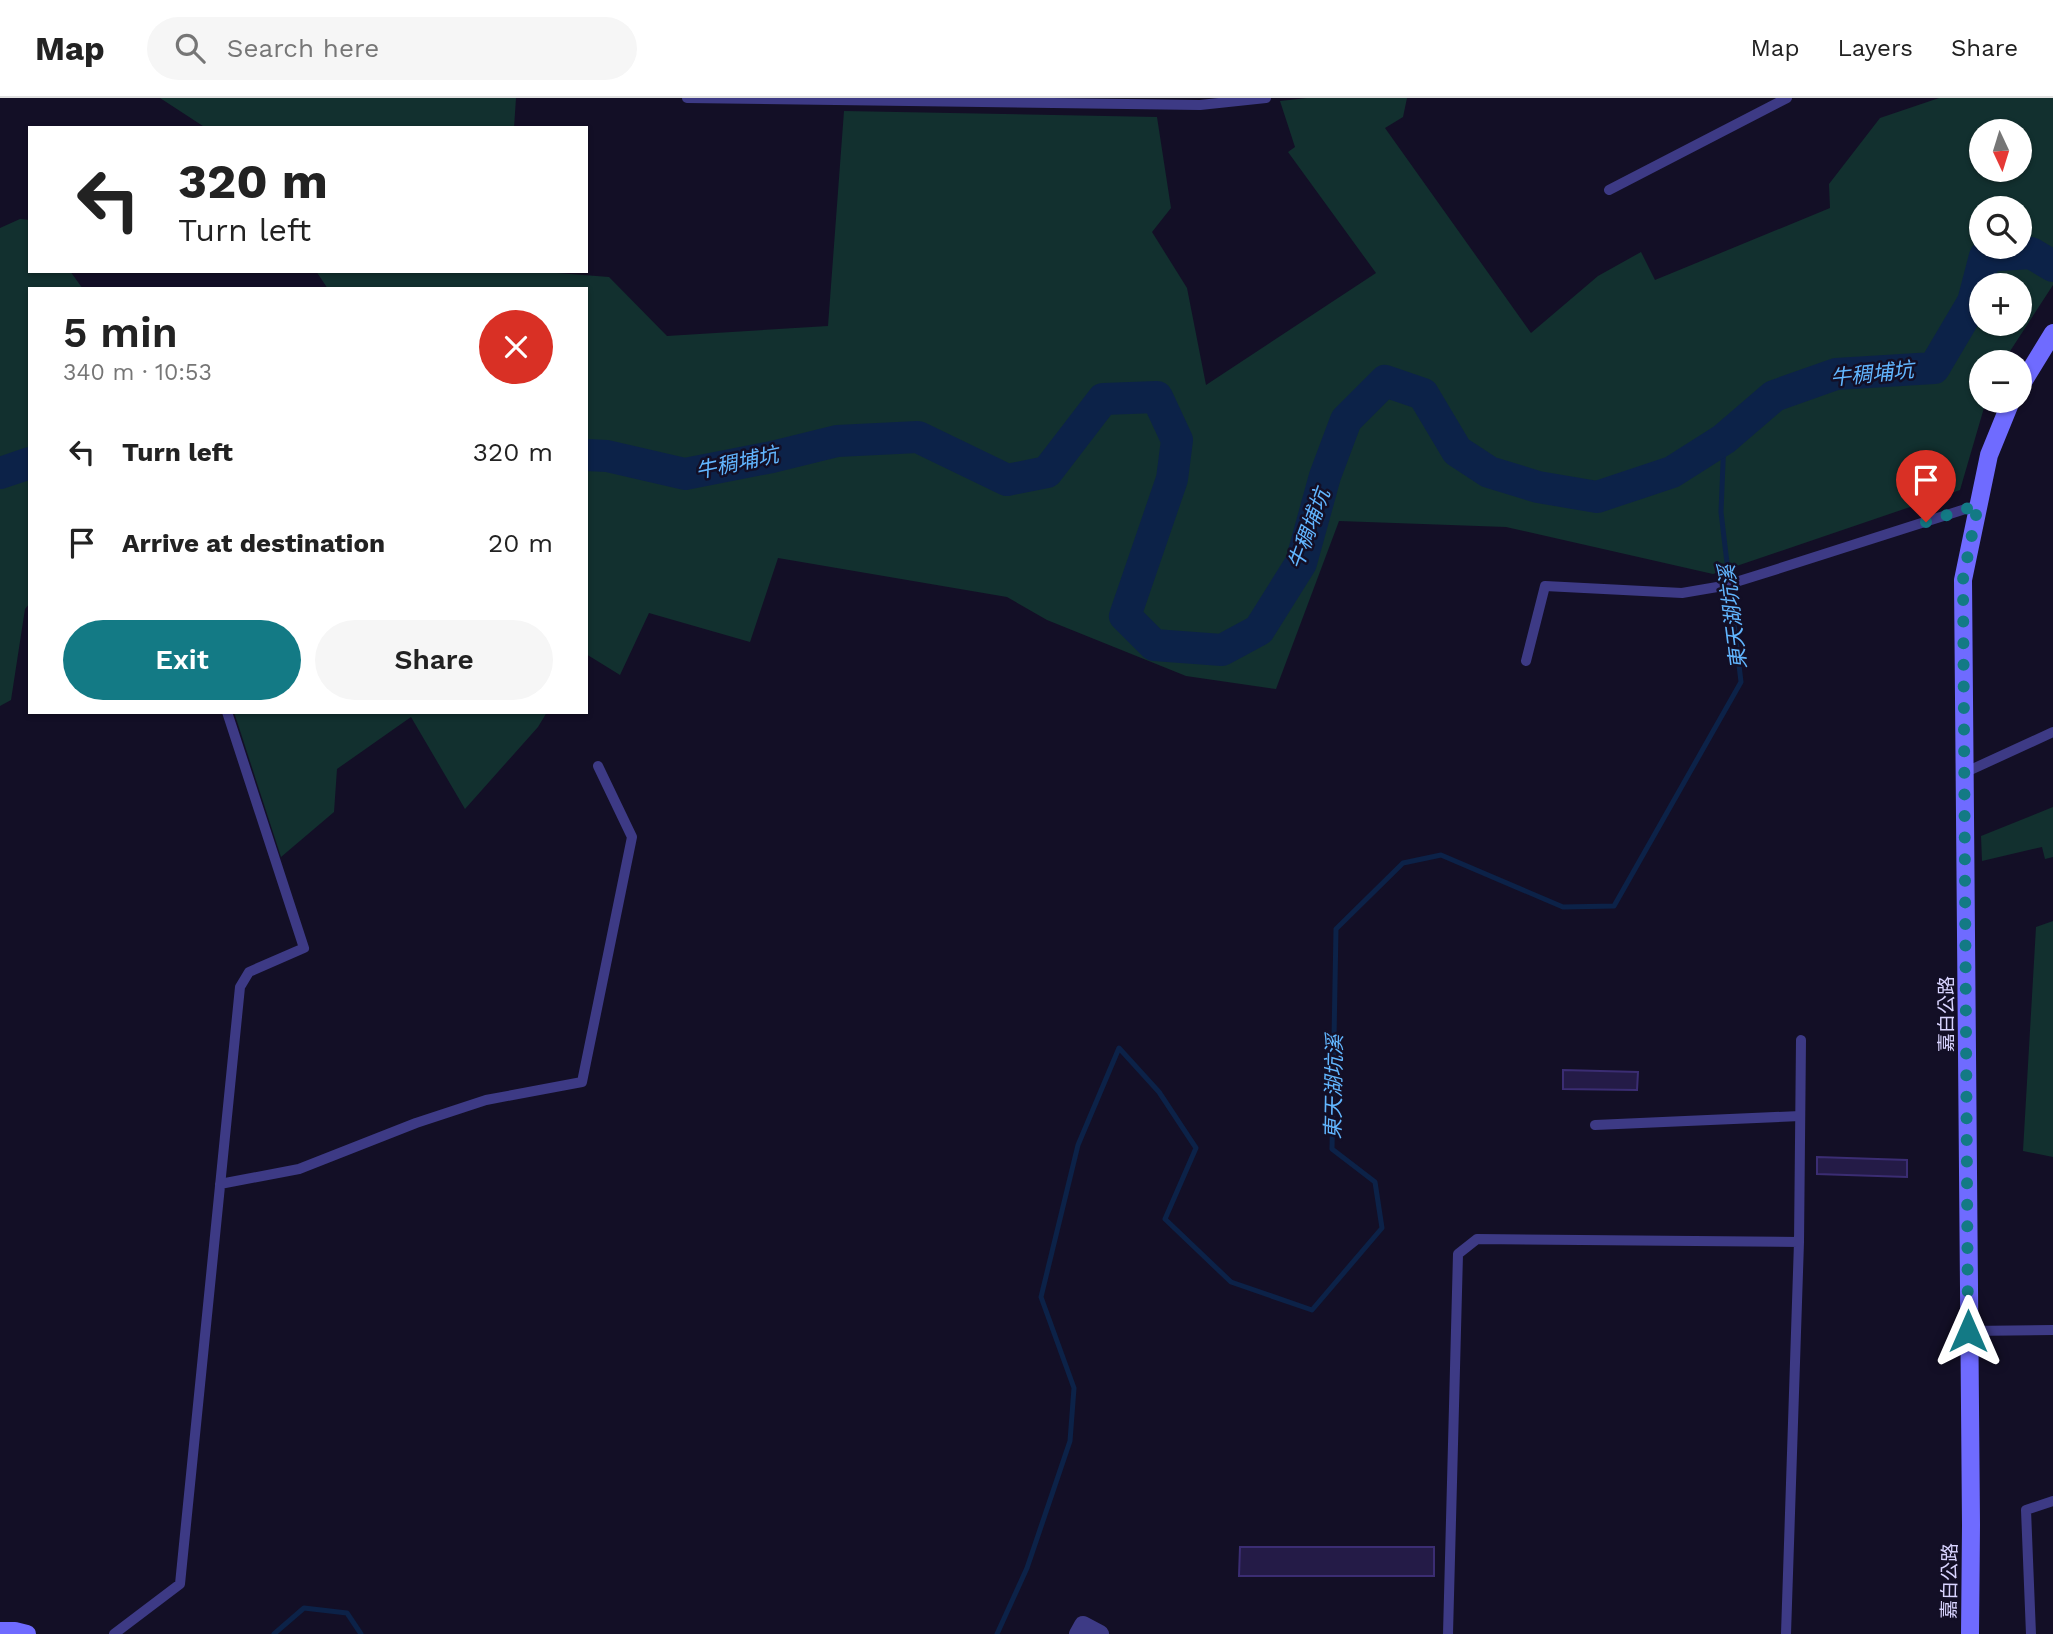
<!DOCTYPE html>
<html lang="en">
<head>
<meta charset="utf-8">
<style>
  :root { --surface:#fff; --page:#f6f6f6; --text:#222; --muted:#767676; --line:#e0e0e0; --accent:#137a85 }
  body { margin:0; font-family:"Work Sans","Noto Sans TC",sans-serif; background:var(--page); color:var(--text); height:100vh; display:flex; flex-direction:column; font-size:26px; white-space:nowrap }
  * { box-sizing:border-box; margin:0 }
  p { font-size:23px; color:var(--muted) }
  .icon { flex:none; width:38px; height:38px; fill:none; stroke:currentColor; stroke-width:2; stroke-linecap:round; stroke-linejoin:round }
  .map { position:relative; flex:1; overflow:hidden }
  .details { position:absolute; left:28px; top:189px; width:560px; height:427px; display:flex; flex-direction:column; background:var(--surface); border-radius:0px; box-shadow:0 2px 5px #0004 }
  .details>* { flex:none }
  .banner { position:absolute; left:28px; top:28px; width:560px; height:147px; border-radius:0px; box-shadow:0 2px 5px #0004; background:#fff; color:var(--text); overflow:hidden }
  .needle { width:46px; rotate:176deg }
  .fabs { position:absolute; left:1969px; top:21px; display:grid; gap:14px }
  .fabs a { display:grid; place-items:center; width:63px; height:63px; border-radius:50%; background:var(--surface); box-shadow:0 2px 5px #0004; font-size:35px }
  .pin { position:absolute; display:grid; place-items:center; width:60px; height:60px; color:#fff; margin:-72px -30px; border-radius:50% 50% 50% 0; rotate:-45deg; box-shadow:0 0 7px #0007 }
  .pin .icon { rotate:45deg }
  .me { position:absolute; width:77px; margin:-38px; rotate:0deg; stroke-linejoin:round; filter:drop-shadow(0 0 5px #0008) }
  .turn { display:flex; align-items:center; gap:24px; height:147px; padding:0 35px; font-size:32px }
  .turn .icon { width:91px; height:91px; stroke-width:2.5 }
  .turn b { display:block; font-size:49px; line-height:60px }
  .round { display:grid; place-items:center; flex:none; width:74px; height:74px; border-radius:37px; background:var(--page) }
  .headline { display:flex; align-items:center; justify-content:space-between; height:119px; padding:0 35px }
  h1 { font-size:42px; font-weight:600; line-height:52px }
  .button { display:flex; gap:14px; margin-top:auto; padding:14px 35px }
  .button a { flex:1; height:80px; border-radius:42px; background:var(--accent); color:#fff; font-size:28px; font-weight:600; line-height:80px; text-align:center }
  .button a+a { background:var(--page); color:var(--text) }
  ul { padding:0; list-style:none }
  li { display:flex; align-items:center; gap:21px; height:91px; padding:0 35px }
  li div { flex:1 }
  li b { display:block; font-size:26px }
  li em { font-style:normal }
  header { display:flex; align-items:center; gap:42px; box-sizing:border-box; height:98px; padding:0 35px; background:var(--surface); border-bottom:2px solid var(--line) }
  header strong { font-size:33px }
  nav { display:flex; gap:38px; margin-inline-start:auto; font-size:24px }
  .search { width:490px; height:63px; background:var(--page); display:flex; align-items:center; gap:18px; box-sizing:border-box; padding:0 24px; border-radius:38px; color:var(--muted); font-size:26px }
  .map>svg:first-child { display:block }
  .green { fill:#12302f; fill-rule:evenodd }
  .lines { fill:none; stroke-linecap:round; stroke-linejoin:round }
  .stream { stroke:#0c2248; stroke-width:5 }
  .river { stroke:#0c2248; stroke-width:32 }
  .building { fill:#241b47; stroke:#3b2d73; stroke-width:2 }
  .lane { stroke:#3d3a85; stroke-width:10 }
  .street { stroke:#3d3a85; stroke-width:18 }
  .secondary { stroke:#6f6bff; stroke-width:18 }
  .route { stroke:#137a85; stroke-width:12; stroke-dasharray:0 21.6 }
  .labels { text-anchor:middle; stroke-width:5; stroke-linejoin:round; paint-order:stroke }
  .street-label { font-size:19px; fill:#d9d4ff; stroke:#130f26 }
  .water-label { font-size:21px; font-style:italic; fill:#62b6ff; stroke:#130f26 }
</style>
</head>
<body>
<header>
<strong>Map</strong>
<div class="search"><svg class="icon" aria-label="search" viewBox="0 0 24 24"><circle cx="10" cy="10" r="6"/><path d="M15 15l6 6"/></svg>Search here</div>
<nav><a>Map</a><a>Layers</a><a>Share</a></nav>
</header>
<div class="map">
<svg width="2053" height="1536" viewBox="0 0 2053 1536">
  <rect width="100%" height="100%" fill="#130f26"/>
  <!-- green -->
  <path class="green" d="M 160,0 L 516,0 L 514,30 L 206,30 Z
    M 1307,0 L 1407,0 L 1403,19 L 1385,30 L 1531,235 L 1598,178 L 1641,154 L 1655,182 L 1830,110 L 1829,86 L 1880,20 L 1939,0 L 2053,0 L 2053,187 L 2003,264 L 1981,264 L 1981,303 L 1986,303 L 1960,392 L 1713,476 L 1506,429 L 1339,423 L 1276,591 L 1186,578 L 1047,522 L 1007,499 L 778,460 L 750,544 L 649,515 L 620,577 L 586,556 L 586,191 L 328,191 L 316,173 L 532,173 L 609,179 L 667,238 L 828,228 L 844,13 L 1157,19 L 1171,110 L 1152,134 L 1187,190 L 1206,287 L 1376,175 L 1288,54 L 1295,49 L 1280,3 ZM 1981,33 L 2020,33 L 2020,72 L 1981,72 ZM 1981,110 L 2020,110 L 2020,149 L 1981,149 ZM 1981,187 L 2020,187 L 2020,226 L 1981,226 Z
    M 20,121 L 30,122 L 30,173 L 70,173 L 83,191 L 30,191 L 30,505 L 25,511 L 11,602 L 0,608 L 0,130 Z
    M 234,614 L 547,614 L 538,629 L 465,711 L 411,619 L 337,671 L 334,714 L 281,759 Z
    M 2053,709 L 2053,759 L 2045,761 L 2042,749 L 1982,763 L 1981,738 Z
    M 2053,823 L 2053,1059 L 2023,1053 L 2036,829 Z"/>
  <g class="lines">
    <!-- stream -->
    <path class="stream" d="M 274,1536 L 304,1510 L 347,1515 L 361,1536
      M 997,1536 L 1027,1470 L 1070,1343 L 1074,1290 L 1041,1199 L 1078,1047 L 1119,950 L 1159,994 L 1196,1050 L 1165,1121 L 1231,1184 L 1312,1212 L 1382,1130 L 1375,1084 L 1332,1051 L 1336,831 L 1403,765 L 1441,757 L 1563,809 L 1614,808 L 1741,584 L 1721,414 L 1724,341"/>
    <!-- river -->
    <path class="river" d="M 586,357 L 607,358 L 685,376 L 772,359 L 837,343 L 918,339 L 1007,382 L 1047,374 L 1103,301 L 1157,299 L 1177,342 L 1172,381 L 1125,518 L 1154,547 L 1222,552 L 1259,532 L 1301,465 L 1325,378 L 1346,322 L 1385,283 L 1423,296 L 1457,353 L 1489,374 L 1538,389 L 1597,399 L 1672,374 L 1724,341 L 1774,298 L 1836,276 L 1934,270 L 1973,204 L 1985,158 L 2031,155 L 2053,168
      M 0,375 L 30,365"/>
  </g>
  <!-- building -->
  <path class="building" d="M 1563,972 L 1638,974 L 1637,992 L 1563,991 Z
    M 1817,1059 L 1907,1062 L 1907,1079 L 1817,1076 Z
    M 1240,1449 L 1434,1449 L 1434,1478 L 1239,1478 Z"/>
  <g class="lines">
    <!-- lane -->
    <path class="lane" d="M 687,0 L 1200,7 L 1266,0
      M 1609,92 L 1787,0
      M 1526,563 L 1545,488 L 1682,495 L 1723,488 L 1768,474 L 1978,407
      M 1966,674 L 2053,634
      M 1595,1027 L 1800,1018
      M 220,1086 L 299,1071 L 416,1025 L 486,1002 L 582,984 L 632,739 L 598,668
      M 1799,1144 L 1801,942
      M 1968,1233 L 2053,1232
      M 114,1536 L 180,1486 L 240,889 L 249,874 L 304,850 L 227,614
      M 1448,1536 L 1458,1156 L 1477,1141 L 1799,1144 L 1786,1536
      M 2031,1536 L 2026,1412 L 2053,1403"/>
    <!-- street -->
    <path class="street" d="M 1078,1536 L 1083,1527 L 1100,1536"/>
    <!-- secondary -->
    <path class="secondary" d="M 2020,289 L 2053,235
      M 0,1533 L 15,1533 L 27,1536
      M 1970,1536 L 1971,1427 L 1963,482 L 1989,357 L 2011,303"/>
  </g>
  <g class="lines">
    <!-- route -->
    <path class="route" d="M 1926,424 L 1978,407 L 1963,481 L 1968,1233"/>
  </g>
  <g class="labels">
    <!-- street labels -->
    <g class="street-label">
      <text transform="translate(1946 916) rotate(-90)" y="7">嘉白公路</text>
      <text transform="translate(1949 1483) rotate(-89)" y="7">嘉白公路</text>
    </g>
    <!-- water labels -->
    <g class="water-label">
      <text transform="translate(1872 276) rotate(-6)" y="7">牛稠埔坑</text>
      <text transform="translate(737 365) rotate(-12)" y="7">牛稠埔坑</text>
      <text transform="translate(1309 431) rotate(-70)" y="7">牛稠埔坑</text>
      <text transform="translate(1733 519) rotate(-97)" y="7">東天湖坑溪</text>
      <text transform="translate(1334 989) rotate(-89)" y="7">東天湖坑溪</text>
    </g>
  </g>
</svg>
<div class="fabs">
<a><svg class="needle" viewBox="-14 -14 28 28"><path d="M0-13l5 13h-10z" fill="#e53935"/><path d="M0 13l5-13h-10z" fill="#767676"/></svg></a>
<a><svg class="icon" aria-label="search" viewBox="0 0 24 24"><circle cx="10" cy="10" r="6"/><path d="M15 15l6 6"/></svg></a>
<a>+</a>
<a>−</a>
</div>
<div class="pin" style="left:1926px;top:424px;background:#d93025"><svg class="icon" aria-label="arrive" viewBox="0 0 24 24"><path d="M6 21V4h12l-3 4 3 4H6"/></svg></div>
<svg class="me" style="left:1968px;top:1233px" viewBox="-20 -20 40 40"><path d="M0-17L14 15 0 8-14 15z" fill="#137a85" stroke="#fff" stroke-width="4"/></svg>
<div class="banner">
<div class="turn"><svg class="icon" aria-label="left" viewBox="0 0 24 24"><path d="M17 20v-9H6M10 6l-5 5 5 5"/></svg><div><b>320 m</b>Turn left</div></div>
</div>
<section class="details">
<div class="headline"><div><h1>5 min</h1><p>340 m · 10:53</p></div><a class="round" style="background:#d93025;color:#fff"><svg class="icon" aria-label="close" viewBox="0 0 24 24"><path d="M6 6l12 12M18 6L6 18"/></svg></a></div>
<ul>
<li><svg class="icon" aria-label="left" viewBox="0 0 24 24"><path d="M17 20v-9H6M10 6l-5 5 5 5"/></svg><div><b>Turn left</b></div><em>320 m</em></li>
<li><svg class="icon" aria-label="arrive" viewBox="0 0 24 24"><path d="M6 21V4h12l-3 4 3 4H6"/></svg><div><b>Arrive at destination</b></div><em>20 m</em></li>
</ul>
<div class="button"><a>Exit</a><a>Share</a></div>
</section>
</div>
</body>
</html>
